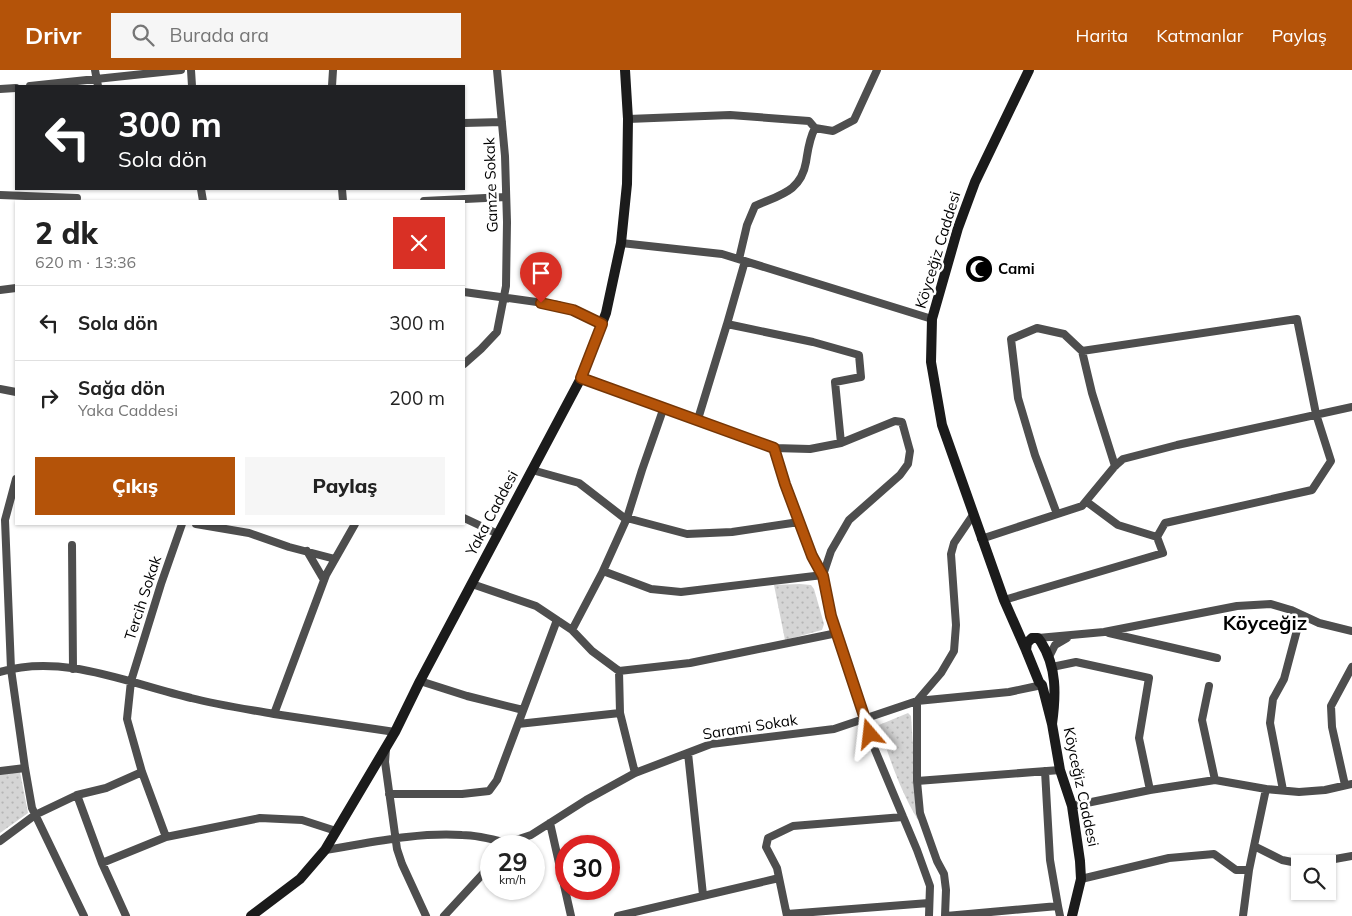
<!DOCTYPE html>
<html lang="tr">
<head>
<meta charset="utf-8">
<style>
  :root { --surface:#fff; --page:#f6f6f6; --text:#222; --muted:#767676; --line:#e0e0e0; --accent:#b45309 }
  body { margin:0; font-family:Mulish,sans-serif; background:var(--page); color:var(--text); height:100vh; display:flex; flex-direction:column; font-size:19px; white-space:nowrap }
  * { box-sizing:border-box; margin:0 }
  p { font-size:16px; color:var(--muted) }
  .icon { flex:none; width:28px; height:28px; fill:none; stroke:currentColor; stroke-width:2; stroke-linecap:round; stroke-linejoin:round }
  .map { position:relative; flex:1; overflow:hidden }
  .side { position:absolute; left:15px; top:130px; width:450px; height:325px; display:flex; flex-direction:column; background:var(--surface); border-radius:0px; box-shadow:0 1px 4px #0004 }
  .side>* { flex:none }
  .guide { position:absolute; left:15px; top:15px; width:450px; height:105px; border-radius:0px; box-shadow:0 1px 4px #0004; background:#202124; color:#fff; overflow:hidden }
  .buttons { position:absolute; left:1291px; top:785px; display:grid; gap:10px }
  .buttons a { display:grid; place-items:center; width:45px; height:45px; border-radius:0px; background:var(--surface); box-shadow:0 1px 4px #0004; font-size:25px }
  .speed { position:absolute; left:480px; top:765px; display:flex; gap:10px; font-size:25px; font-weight:700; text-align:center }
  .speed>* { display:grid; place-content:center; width:65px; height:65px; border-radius:50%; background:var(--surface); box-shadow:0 1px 4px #0004; line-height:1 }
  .speed small { font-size:12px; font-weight:400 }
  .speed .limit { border:8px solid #d22; background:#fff; color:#111 }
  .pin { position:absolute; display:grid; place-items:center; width:42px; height:42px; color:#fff; margin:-51px -21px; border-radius:50% 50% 50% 0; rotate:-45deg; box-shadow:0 0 5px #0007 }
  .pin .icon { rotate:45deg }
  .me { position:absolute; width:55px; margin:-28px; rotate:343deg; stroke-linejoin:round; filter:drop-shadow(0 0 4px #0008) }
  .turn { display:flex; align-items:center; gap:18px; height:105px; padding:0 20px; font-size:22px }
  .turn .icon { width:65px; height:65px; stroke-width:2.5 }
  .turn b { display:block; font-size:35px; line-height:42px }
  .round { display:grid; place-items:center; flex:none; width:52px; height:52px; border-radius:0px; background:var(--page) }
  .head { display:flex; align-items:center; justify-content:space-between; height:85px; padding:0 20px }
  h1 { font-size:30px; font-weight:800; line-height:38px }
  .button { display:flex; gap:10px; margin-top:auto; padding:10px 20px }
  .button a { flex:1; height:58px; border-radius:0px; background:var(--accent); color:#fff; font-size:20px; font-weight:800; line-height:58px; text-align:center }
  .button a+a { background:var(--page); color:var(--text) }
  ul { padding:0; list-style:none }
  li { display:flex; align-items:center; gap:15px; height:75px; padding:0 20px; border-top:1px solid var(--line) }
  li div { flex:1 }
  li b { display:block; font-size:19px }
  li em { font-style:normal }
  header { display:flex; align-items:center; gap:30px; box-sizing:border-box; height:70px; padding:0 25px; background:var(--accent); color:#fff }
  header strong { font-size:24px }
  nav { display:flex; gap:28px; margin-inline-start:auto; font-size:18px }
  .search { width:350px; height:45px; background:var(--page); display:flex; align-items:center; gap:12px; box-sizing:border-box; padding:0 18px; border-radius:0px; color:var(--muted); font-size:19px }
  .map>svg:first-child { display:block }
  .park { fill:url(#park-dots) }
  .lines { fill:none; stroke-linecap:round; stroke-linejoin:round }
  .street { stroke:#4e4e4e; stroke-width:8 }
  .secondary { stroke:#1b1b1b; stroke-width:10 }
  .route-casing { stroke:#753606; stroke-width:12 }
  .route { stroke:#b45309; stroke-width:9 }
  .labels { text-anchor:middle; stroke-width:5; stroke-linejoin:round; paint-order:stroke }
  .street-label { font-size:15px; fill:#000; stroke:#fff }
  .poi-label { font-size:15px; font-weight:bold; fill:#000; stroke:#fff; text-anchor:start }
  .district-label { font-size:20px; font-weight:bold; fill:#000; stroke:#fff }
</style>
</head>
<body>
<header>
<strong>Drivr</strong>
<div class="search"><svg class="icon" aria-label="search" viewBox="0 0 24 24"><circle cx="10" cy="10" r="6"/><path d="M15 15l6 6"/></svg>Burada ara</div>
<nav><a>Harita</a><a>Katmanlar</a><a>Paylaş</a></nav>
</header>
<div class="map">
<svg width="1352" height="846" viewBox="0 0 1352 846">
  <defs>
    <pattern id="park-dots" width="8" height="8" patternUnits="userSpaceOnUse" patternTransform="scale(1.25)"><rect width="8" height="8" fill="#d5d5d5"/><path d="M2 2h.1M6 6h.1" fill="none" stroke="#b5b5b5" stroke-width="1.8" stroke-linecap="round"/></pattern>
  </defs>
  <rect width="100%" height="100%" fill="#fff"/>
  <!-- park -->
  <path class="park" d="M 800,514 L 811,515 L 814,519 L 824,554 L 822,560 L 785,570 L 774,515 Z
    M 908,643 L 911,646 L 918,750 C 900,720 889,688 879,655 Z
    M 20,702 L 28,743 L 0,763 L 0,704 Z"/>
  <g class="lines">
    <!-- street -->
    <path class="street" d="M 95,0 L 98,16
      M 191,0 L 192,16
      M 30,16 L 181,0
      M 332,16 L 333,0
      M 0,19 L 16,18
      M 628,49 L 730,45 L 809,51 L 815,58
      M 464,53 L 502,52
      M 201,119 L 203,131
      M 342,119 L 343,131
      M 0,125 L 77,128
      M 424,131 L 506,127
      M 621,173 L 722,184 L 932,249
      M 739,189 L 747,155 L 755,136 C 779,125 801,122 806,92 C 808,80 809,69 815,58 L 833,61 L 854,50 L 877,0
      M 0,220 L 16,218
      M 464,222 L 558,235 L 573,240 L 602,254
      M 727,254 L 745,191
      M 1082,281 L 1297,249 L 1316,344 L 1331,391 L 1312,420 L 1165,453 L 1157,467
      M 464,294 L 481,279 L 497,262 L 506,216 L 507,152 L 505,86 L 497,0
      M 581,308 L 774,378 L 810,379 L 841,373 L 895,351 L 902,352 L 910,381 L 908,394 L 900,405 L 849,450 L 831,481 L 823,505 L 831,546 L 875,680 L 917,780 L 930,816 L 929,846
      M 0,319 L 16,322
      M 698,349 L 727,254 L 813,272 L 859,285 L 861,307 L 835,312 L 841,373
      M 774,378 C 787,421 801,466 823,505 L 681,522 L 651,519 L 603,501 L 572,560 L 592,581 L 619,601 L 690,593 L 837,563
      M 532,400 L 579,413 L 623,447 L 687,464 L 732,462 L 799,452
      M 16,409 L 5,450 L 11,599 L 25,698 L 32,738 L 84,846
      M 1057,444 L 1035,385 L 1018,328 L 1011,269 L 1037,258 L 1064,264 L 1082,281 L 1092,323 L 1115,396
      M 973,445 L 954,473 L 951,484 L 956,555 L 954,581 L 941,603 L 917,631 L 917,711 L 1060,700
      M 464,448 L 498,464
      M 182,454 L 161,514 L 131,611 L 127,649 L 142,702 L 166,767 L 260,748 L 302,750 L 336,761
      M 196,454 L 249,463 L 289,477 L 335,489
      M 355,454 L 326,505 L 274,644 L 395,662
      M 981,469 L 1082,436 L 1115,396 L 1123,389 L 1177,375 L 1352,337
      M 72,475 L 73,599
      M 307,481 L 324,510
      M 603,501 L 627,448 L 642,400 L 664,337
      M 472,514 L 536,536 L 572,560
      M 1004,530 L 1163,483 L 1157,467 L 1118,455 L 1087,432
      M 557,550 L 518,654 L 620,643
      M 1109,563 L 1217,588
      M 1038,568 L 1104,562 L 1237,536 L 1271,534 L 1291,540 L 1319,553 L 1352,561
      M 1049,587 L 1055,575 L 1067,568
      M 1052,597 L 1076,592 L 1149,608 L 1139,668 L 1150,720 L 1072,736
      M 619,601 L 620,643 L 635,703
      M 0,602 C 64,583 130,614 191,628 C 218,635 246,639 274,644
      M 420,611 L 467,626 L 523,640
      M 1209,616 L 1202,650 L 1215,710
      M 386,679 L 385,692 L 397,779 L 402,794 L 426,846
      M 688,683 L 703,825
      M 0,701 L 25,698
      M 1045,701 L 1050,790 L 1058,836
      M 917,711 L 920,743 L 937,791 L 944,804 L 946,820 L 945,846
      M 1345,715 L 1332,657 L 1331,636 L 1352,597
      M 1266,719 L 1254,776 L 1282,790 L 1302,794
      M 1150,720 L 1215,710 L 1266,719 L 1299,722 L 1325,720 L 1352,714
      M 1283,720 L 1270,653 L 1273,629 L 1284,609 L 1301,545
      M 389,724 L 462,724 L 489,721 L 497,710 L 518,654
      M 77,725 L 106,718 L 142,702
      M 550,753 L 571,846
      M 0,771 L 35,745 L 77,725 L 102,793 L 126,846
      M 505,776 L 507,773 L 531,765 L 586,730 L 635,703 L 711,674 L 834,659 L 917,631 L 1009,622 L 1042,615
      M 325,780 C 369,773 416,762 462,765 C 477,765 492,769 507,773
      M 102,793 L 166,767
      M 1307,794 L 1352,786
      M 1081,809 L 1169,788 L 1214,784 L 1236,800 L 1249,800 L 1254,776
      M 787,844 L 929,833
      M 444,846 L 491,795
      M 618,846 L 779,808
      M 787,846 L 777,798 L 766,777 L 768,768 L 793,756 L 903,747
      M 946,846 L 1058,836 L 1060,846
      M 1243,846 L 1249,800"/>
    <!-- secondary -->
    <path class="secondary" d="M 1032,568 L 1038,568 L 1041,572 C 1057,597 1056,625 1052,654 L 1042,615 L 1039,612 L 1026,580 L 1027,573 Z
      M 1026,580 L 1004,530 L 942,355 L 931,292 L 932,249 L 958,158 L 975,112 L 1029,0
      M 1052,654 L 1060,700 L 1072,736 L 1080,791 L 1081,809 L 1072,846
      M 251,846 L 300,809 L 325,780 L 395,662 L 420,611 L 581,308 L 606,243 L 621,173 L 627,114 L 628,49 L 625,0"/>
  </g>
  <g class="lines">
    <defs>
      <path id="route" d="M 541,233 L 573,240 L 602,254 L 581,308 L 774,378 L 785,414 L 812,486 L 823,506 L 831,546 L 870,664"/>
    </defs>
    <!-- route casing -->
    <use href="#route" class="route-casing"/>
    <!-- route -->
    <use href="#route" class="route"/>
  </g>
  <!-- icons -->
  <defs>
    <symbol id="mosque-disc" viewBox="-11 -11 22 22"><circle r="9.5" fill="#000" stroke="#fff"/><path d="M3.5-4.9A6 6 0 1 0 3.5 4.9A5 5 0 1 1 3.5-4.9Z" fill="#fff"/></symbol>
  </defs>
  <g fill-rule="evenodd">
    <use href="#mosque-disc" x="963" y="183" width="32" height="32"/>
  </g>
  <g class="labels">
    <!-- street labels -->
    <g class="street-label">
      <text transform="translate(491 115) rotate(-92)" y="5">Gamze Sokak</text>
      <text transform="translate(938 180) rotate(-73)" y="5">Köyceğiz Caddesi</text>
      <text transform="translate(492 443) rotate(-62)" y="5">Yaka Caddesi</text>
      <text transform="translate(143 528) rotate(-72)" y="5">Tercih Sokak</text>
      <text transform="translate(750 657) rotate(-9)" y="5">Sarami Sokak</text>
      <text transform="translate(1081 717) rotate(78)" y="5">Köyceğiz Caddesi</text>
    </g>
    <!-- poi labels -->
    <g class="poi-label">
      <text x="998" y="204">Cami</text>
    </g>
    <!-- district labels -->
    <g class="district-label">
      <text x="1265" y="560">Köyceğiz</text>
    </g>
  </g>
</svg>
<div class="buttons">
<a><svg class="icon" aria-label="search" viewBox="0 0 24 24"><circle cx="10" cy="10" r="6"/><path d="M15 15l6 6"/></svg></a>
</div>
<div class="speed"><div>29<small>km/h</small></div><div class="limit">30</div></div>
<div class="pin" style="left:541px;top:233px;background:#d93025"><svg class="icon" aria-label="arrive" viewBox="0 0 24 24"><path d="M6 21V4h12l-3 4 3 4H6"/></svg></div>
<svg class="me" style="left:870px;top:664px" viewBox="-20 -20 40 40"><path d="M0-17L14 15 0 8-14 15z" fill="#b45309" stroke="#fff" stroke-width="4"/></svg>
<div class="guide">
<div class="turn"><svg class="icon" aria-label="left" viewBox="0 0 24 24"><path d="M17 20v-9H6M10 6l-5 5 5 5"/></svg><div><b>300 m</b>Sola dön</div></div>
</div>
<section class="side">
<div class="head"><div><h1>2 dk</h1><p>620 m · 13:36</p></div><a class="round" style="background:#d93025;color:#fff"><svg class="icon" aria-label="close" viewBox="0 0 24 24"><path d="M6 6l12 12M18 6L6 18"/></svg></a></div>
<ul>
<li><svg class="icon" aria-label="left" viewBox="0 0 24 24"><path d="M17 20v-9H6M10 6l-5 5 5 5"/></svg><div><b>Sola dön</b></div><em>300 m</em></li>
<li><svg class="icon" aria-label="right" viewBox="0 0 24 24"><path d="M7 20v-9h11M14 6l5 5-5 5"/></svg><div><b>Sağa dön</b><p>Yaka Caddesi</p></div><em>200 m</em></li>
</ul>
<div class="button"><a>Çıkış</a><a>Paylaş</a></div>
</section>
</div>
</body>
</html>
